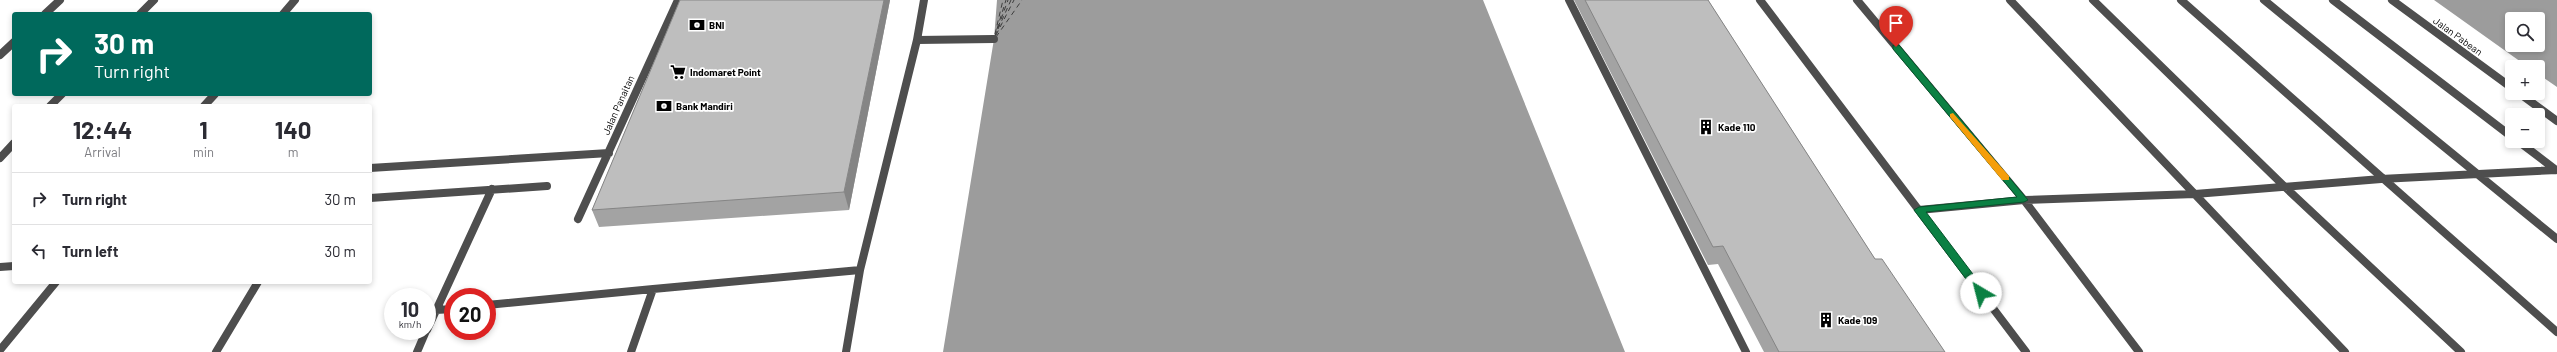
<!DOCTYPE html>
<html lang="en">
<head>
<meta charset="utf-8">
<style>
  :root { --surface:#fff; --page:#f2f2f3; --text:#2b2b33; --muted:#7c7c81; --line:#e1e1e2 }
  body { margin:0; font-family:Barlow,sans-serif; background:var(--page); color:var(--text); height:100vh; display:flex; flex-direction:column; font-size:15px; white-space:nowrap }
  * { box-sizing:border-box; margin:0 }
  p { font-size:13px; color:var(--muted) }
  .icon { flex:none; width:22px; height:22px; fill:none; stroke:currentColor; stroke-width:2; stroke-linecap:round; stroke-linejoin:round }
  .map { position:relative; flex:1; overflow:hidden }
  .drawer { position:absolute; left:12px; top:104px; width:360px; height:180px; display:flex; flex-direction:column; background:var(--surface); border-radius:4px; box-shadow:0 2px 6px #0003 }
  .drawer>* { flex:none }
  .hud { position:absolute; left:12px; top:12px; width:360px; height:84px; border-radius:4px; box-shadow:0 2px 6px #0003; background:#00695c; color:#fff; overflow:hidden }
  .controls { position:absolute; left:2505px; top:12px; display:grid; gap:8px }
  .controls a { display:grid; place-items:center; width:40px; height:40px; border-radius:4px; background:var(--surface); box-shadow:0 2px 6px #0003; font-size:20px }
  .speed { position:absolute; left:384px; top:288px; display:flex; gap:8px; font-size:20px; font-weight:700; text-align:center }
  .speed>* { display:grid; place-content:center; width:52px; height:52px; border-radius:50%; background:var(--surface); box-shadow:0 2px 6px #0003; line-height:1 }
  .speed small { font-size:10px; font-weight:400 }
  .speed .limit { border:6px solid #d22; background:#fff; color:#111 }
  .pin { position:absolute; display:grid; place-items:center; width:34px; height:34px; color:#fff; margin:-41px -17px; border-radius:50% 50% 50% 0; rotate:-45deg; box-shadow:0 0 4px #0007 }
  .pin .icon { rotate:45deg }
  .me { position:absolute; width:44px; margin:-22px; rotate:323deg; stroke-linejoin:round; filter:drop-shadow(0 0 3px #0008) }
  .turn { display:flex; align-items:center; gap:14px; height:84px; padding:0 16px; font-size:18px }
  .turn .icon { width:52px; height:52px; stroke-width:2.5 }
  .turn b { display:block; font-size:28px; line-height:34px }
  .eta { display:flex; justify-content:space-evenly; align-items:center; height:68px; text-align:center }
  .eta b { font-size:24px; font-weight:700; line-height:28px }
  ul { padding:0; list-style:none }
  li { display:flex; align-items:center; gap:12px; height:52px; padding:0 16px; border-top:1px solid var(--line) }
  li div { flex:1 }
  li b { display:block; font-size:15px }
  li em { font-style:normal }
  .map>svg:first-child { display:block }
  .water { fill:#9c9c9c; fill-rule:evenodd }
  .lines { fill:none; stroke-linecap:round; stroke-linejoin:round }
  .ferry { stroke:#3d3d3d; stroke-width:1; stroke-dasharray:5 4; stroke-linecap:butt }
  .lane { stroke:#4e4e4e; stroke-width:8 }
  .wall { fill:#a3a3a3 }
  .shaded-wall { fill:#858585 }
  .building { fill:#bebebe; stroke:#858585 }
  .route { fill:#0b8043; stroke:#07532c }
  .slow { fill:#f59e0b }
  .labels { text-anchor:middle; stroke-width:3.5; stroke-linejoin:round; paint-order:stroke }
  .poi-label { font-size:10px; font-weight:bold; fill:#000; stroke:#fff; text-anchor:start }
  .street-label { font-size:10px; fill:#000; stroke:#fff }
</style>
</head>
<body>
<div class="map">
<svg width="2557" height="352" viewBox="0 0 2557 352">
  <rect width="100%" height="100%" fill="#fff"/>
  <!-- water -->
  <path class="water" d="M 997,0 L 1483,0 L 1625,352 L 943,352 L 994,39 Z
    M 2434,0 L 2557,0 L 2557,87 L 2538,74 L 2538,67 L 2528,67 ZM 2512,19 L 2538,19 L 2538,45 L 2512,45 Z"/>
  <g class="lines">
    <!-- ferry -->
    <path class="ferry" d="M 997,29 L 1006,0
      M 998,29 L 1011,0
      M 995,34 L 1003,0
      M 996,35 L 1014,0
      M 995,36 L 1008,0
      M 996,37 L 1022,0"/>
    <!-- lane -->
    <path class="lane" d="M 1569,0 L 1746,352
      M 1760,0 L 2026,352
      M 1857,0 L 2024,200 L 2139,352
      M 2010,0 L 2345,352
      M 2093,0 L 2285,187 L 2461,352
      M 2181,0 L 2557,332
      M 2264,0 L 2557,239
      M 2333,0 L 2512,137
      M 2392,0 L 2512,88
      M 45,14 L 60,0
      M 140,14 L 154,0
      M 283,14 L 295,0
      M 917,40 L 994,39
      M 0,55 L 14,42
      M 2519,93 L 2557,121
      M 50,106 L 62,94
      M 204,106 L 215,94
      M 2518,141 L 2556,170
      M 0,158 L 14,143
      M 370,168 L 609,153
      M 370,198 L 547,186
      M 1919,210 L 2024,200 L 2195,194 L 2381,179 L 2557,170
      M 578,219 L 678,0
      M 0,267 L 14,266
      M 487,305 L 653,289
      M 436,310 L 453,309
      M 427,330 L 492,189
      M 0,350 L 56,282
      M 216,352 L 258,282
      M 417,352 L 426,331
      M 631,352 L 653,289 L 860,270 L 917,40 L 924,0
      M 846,352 L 860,270"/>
  </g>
  <!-- wall -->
  <path class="wall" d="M 680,0 L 890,0 L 849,210 L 599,227 L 592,210 Z
    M 1574,0 L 1708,0 L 1875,259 L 1945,352 L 1764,352 L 1718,264 L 1708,265 Z"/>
  <!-- shaded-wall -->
  <path class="shaded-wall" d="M 884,0 L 890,0 L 849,210 L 844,192 Z"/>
  <!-- building -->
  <path class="building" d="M 680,0 L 884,0 L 844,192 L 592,210 Z
    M 1585,0 L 1708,0 L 1875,259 L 1882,259 L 1945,352 L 1779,352 L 1723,246 L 1713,247 Z"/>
  <!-- route -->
  <path class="route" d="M 1893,45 L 1899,45 L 2028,200 L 2024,202 L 1926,212 L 1985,290 L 1985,295 L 1978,295 L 1914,210 L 1919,207 L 2017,197 L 1893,49 Z"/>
  <!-- slow -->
  <path class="slow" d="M 1953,113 L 2009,176 L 2009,180 L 2002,180 L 1950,117 L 1950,114 Z"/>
  <!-- icons -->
  <defs>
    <symbol id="bank-bare" viewBox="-9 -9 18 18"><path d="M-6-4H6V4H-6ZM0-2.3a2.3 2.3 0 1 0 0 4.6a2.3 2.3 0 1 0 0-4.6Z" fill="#000" stroke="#fff" stroke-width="2.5" paint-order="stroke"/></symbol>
    <symbol id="supermarket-bare" viewBox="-9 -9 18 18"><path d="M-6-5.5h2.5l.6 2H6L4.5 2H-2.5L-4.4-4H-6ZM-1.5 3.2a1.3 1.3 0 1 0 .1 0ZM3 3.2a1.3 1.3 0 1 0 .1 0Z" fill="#000" stroke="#fff" stroke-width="2.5" paint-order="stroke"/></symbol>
    <symbol id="building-bare" viewBox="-9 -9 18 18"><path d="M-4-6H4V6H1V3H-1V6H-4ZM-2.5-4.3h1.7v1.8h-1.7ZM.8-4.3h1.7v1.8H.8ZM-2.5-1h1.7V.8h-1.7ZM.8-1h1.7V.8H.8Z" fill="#000" stroke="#fff" stroke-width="2.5" paint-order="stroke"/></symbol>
  </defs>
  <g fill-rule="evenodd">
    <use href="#bank-bare" x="686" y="14" width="22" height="22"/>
    <use href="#supermarket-bare" x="667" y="61" width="22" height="22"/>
    <use href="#bank-bare" x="653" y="95" width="22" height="22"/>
    <use href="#building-bare" x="1695" y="116" width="22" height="22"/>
    <use href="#building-bare" x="1815" y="309" width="22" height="22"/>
  </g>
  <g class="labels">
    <!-- poi labels -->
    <g class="poi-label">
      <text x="709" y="29">BNI</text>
      <text x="690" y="76">Indomaret Point</text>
      <text x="676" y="110">Bank Mandiri</text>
      <text x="1718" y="131">Kade 110</text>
      <text x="1838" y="324">Kade 109</text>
    </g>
    <!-- street labels -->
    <g class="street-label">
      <text transform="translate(2458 36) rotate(36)" y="4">Jalan Pabean</text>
      <text transform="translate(618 105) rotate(-66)" y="4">Jalan Panaitan</text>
    </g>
  </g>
</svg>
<div class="controls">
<a><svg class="icon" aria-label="search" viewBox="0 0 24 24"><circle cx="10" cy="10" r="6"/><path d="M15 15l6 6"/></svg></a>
<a>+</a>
<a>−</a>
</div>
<div class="speed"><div>10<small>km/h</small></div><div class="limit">20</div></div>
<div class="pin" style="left:1896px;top:47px;background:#d93025"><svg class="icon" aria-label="arrive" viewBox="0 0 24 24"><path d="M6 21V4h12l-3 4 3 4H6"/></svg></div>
<svg class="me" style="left:1981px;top:293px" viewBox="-20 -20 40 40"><circle r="19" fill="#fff"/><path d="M0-13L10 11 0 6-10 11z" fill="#0b8043"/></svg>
<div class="hud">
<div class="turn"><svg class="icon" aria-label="right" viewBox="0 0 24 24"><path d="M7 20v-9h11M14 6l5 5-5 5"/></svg><div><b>30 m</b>Turn right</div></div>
</div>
<section class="drawer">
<div class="eta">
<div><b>12:44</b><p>Arrival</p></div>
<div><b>1</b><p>min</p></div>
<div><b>140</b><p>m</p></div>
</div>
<ul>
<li><svg class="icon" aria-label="right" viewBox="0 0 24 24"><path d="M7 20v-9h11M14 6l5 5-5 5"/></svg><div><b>Turn right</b></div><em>30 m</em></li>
<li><svg class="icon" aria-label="left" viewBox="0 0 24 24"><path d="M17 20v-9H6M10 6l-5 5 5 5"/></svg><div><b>Turn left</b></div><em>30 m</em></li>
</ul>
</section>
</div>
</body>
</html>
